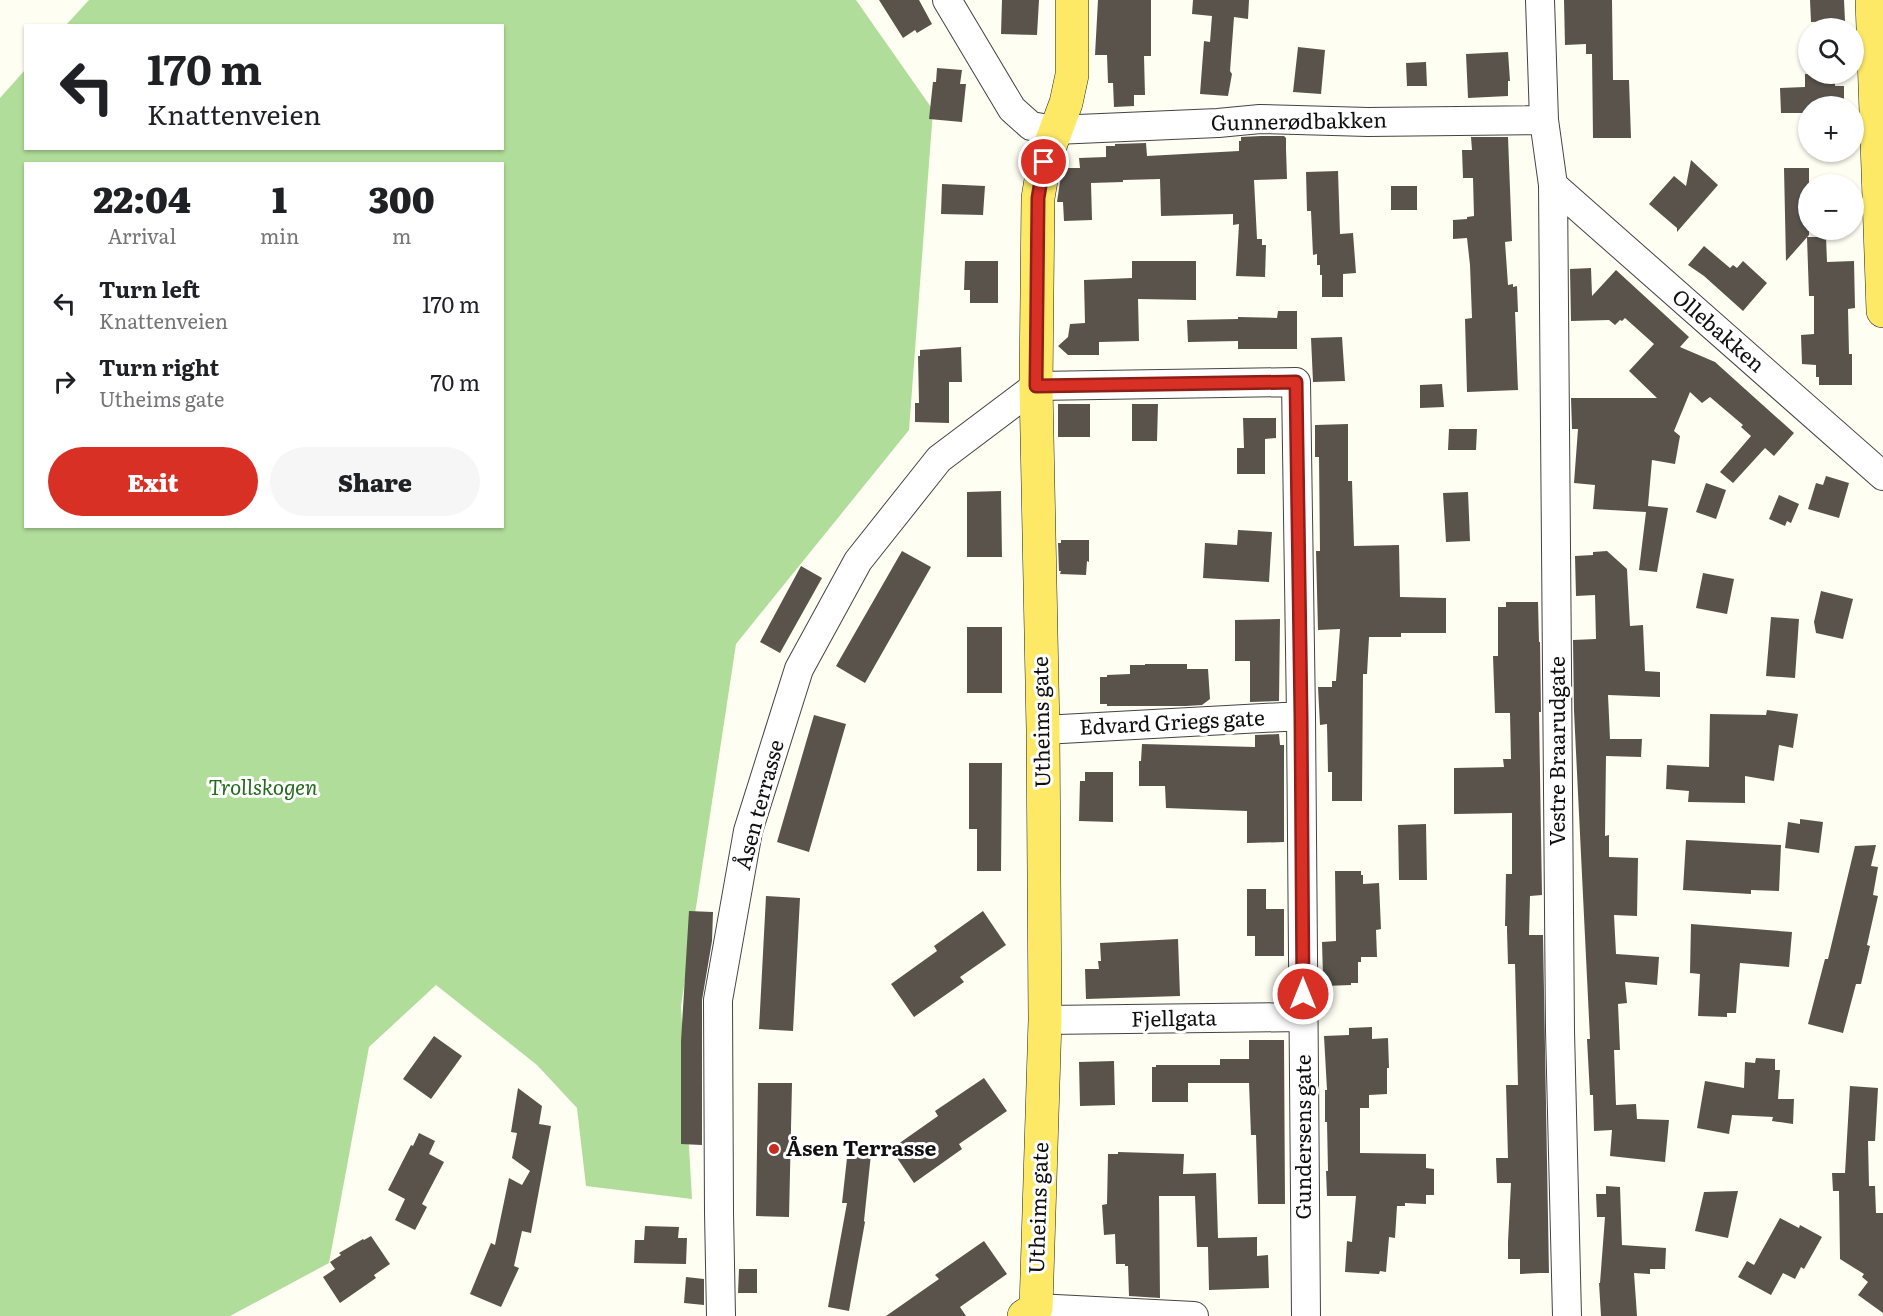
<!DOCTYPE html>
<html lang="en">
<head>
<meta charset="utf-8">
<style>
  :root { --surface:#fff; --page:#f6f6f6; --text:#202124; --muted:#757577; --accent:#d93025 }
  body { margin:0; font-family:Literata,serif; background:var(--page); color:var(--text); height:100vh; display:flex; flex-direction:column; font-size:22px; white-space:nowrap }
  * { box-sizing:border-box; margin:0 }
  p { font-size:20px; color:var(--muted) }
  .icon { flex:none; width:33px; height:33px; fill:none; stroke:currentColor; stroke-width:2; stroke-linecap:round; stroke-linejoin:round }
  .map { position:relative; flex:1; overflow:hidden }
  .details { position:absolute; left:24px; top:162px; width:480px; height:366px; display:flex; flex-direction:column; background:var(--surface); border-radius:0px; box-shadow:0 2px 4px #0004 }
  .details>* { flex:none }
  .top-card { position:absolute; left:24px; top:24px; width:480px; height:126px; border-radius:0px; box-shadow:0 2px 4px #0004; background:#fff; color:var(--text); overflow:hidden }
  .buttons { position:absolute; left:1798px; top:18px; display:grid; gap:12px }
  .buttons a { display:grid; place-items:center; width:66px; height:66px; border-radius:50%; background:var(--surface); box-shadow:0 2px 4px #0004; font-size:30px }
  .pin { position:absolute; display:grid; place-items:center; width:51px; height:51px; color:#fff; margin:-26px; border:3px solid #fff; border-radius:50%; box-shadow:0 2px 6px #0007 }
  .me { position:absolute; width:66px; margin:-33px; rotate:0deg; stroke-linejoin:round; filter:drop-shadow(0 0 4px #0008) }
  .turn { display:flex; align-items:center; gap:21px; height:126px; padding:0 24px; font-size:27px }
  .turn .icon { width:78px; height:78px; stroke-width:2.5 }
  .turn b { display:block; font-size:42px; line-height:51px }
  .eta { display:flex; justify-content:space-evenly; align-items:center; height:102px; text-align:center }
  .eta b { font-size:36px; font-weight:800; line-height:42px }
  .button { display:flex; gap:12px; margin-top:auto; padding:12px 24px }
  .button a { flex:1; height:69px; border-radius:36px; background:var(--accent); color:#fff; font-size:24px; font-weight:800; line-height:69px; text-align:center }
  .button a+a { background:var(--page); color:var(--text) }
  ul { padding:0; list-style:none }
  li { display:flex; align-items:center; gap:18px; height:78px; padding:0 24px }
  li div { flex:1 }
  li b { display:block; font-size:22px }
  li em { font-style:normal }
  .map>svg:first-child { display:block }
  .forest { fill:#b0dd99; fill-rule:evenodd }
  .building { fill:#59534c }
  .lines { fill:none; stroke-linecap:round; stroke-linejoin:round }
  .minor-casing { stroke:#434343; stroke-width:30 }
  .major-casing { stroke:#212121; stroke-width:34 }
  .minor { stroke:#fff; stroke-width:28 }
  .major { stroke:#fde966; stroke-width:33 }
  .route-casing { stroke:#8d1f18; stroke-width:15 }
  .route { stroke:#d93025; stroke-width:10 }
  .poi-dot { fill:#c72c22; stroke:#fff; stroke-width:2 }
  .labels { text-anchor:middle; stroke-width:6; stroke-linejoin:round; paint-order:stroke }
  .street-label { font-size:21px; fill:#101010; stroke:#fff }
  .park-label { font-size:21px; font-style:italic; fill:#246c1d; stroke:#fff }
  .poi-label { font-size:21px; font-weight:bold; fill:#101010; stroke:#fff; text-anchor:start }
</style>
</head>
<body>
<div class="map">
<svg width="1883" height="1316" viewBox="0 0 1883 1316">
  <rect width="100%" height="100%" fill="#fffef3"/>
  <!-- forest -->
  <path class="forest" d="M 89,0 L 856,0 L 933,110 L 909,430 L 736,644 L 681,1006 L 692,1199 L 586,1186 L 577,1108 L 537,1065 L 436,985 L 369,1047 L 329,1263 L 230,1316 L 0,1316 L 0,98 L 25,70 L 26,148 L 502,148 L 502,26 L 66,25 ZM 26,164 L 502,164 L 502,526 L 26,526 Z"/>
  <!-- building -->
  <path class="building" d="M 879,0 L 919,0 L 932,24 L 917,33 L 915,30 L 903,38 Z
    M 1002,0 L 1039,0 L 1037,35 L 1001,34 Z
    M 1098,0 L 1151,0 L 1151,56 L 1144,56 L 1145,95 L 1134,95 L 1134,106 L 1114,107 L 1113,83 L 1108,83 L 1107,55 L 1095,55 Z
    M 1193,0 L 1249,0 L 1248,19 L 1234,17 L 1230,71 L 1232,74 L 1228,96 L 1200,94 L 1204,41 L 1210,42 L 1212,16 L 1192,14 Z
    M 1564,0 L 1612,0 L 1613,80 L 1629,80 L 1631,138 L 1593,138 L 1592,54 L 1586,54 L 1586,44 L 1565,45 Z
    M 1810,0 L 1844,0 L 1845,21 L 1811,22 Z
    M 1298,47 L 1325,50 L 1321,94 L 1293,92 Z
    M 1508,52 L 1510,81 L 1508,81 L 1508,96 L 1468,98 L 1466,54 Z
    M 1426,62 L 1427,86 L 1407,86 L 1406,63 Z
    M 937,68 L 962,70 L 960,84 L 966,84 L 962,122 L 929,119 L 933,82 L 936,82 Z
    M 1805,74 L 1835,74 L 1835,86 L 1844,86 L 1844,106 L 1809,106 L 1809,109 L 1805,109 L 1805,113 L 1781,113 L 1780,88 L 1805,87 Z
    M 1261,136 L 1284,136 L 1286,138 L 1286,149 L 1287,179 L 1254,180 L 1257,239 L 1262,239 L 1262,245 L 1266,245 L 1265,277 L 1236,276 L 1239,224 L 1233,225 L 1233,214 L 1161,216 L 1160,179 L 1123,180 L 1123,182 L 1091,183 L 1092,220 L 1064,221 L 1063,202 L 1057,202 L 1062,168 L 1080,168 L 1079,158 L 1106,157 L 1106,146 L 1115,146 L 1115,144 L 1146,143 L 1147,156 L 1239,151 L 1239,141 L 1241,141 L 1241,137 Z
    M 1471,137 L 1508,137 L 1512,241 L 1505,242 L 1508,285 L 1513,284 L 1513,287 L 1517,286 L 1518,312 L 1515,312 L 1518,390 L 1467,392 L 1465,319 L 1472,318 L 1470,265 L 1467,238 L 1453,239 L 1453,220 L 1467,219 L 1467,217 L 1474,216 L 1473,178 L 1463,178 L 1462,150 L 1472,150 Z
    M 1691,160 L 1718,185 L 1677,232 L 1677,228 L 1649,204 L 1674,176 L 1686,186 Z
    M 1784,168 L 1809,168 L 1809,235 L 1786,261 Z
    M 1338,171 L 1340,234 L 1353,233 L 1356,273 L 1343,274 L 1343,297 L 1322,297 L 1322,275 L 1320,275 L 1320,265 L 1317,265 L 1317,254 L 1313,255 L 1311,211 L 1307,211 L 1306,172 Z
    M 942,184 L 985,186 L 983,215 L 941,214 Z
    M 1391,186 L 1417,186 L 1417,210 L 1391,210 Z
    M 1807,237 L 1826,237 L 1827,262 L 1854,261 L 1855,308 L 1848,309 L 1849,354 L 1852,354 L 1852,385 L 1819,385 L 1819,377 L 1816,377 L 1816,365 L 1802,364 L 1801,335 L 1814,334 L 1814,296 L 1809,296 Z
    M 1704,246 L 1730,268 L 1733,265 L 1737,268 L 1743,261 L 1767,283 L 1743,311 L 1704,276 L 1688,265 Z
    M 965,261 L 998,261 L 998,303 L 970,303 L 970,290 L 964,290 Z
    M 1132,261 L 1196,261 L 1196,300 L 1138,299 L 1139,341 L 1099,342 L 1099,355 L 1068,355 L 1058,346 L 1068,337 L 1070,324 L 1085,323 L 1084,280 L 1132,278 Z
    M 1591,268 L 1592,296 L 1616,270 L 1689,337 L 1680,347 L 1715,362 L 1794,433 L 1774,456 L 1765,448 L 1733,483 L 1720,472 L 1751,436 L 1741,427 L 1743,425 L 1710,397 L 1702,403 L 1690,392 L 1674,431 L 1680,436 L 1675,464 L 1652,460 L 1648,506 L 1668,508 L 1657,572 L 1639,570 L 1646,512 L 1593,509 L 1595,485 L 1574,483 L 1578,429 L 1572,429 L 1571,398 L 1657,398 L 1629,371 L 1654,344 L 1625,318 L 1622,321 L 1620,320 L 1615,325 L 1609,320 L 1571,321 L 1570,269 Z
    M 1278,311 L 1297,311 L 1297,349 L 1238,349 L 1238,341 L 1188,342 L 1187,320 L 1238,319 L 1238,317 L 1277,318 Z
    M 1342,337 L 1345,381 L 1313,382 L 1311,338 Z
    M 961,347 L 962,382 L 949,382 L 949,423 L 915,422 L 915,403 L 919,403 L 918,356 L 920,356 L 920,350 Z
    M 1442,384 L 1444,407 L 1420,408 L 1420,385 Z
    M 1058,404 L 1090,404 L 1090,437 L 1058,437 Z
    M 1132,404 L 1158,404 L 1157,441 L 1132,441 Z
    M 1243,418 L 1276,418 L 1276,438 L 1265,439 L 1265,474 L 1237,474 L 1237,448 L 1244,448 Z
    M 1348,424 L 1348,481 L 1352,481 L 1354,546 L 1399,545 L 1400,597 L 1446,598 L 1446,633 L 1401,633 L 1401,637 L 1369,637 L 1367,674 L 1363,674 L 1362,801 L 1332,801 L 1332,772 L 1328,772 L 1327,724 L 1320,725 L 1318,687 L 1332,687 L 1332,681 L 1336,681 L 1340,629 L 1318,630 L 1316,551 L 1320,551 L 1319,457 L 1315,457 L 1315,425 Z
    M 1449,429 L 1477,429 L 1476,450 L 1448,450 Z
    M 1826,476 L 1849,483 L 1839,518 L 1808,509 L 1816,483 L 1823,485 Z
    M 1706,483 L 1726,490 L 1716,519 L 1696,512 Z
    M 1001,491 L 1002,557 L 967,557 L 967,492 Z
    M 1468,492 L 1470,541 L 1446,542 L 1443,493 Z
    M 1779,495 L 1799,504 L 1791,523 L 1787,521 L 1785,526 L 1769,519 Z
    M 1238,530 L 1272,532 L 1269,582 L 1203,578 L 1205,543 L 1237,545 Z
    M 1061,540 L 1089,540 L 1089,562 L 1087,561 L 1086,575 L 1060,574 L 1061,571 L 1059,571 L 1058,543 L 1061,543 Z
    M 902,551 L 931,567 L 865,683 L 836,666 Z
    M 1607,551 L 1627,569 L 1630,626 L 1643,625 L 1645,671 L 1660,672 L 1660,697 L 1608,695 L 1610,739 L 1642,739 L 1641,757 L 1606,756 L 1605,836 L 1609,835 L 1609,857 L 1638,858 L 1637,916 L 1614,915 L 1616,954 L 1659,957 L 1657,985 L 1625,982 L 1627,1003 L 1618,1004 L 1620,1050 L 1614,1050 L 1616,1105 L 1636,1104 L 1637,1119 L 1669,1120 L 1665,1162 L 1610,1156 L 1612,1130 L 1594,1131 L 1593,1095 L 1590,1095 L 1587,1039 L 1590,1039 L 1574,711 L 1573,640 L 1596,639 L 1595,595 L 1576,596 L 1575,556 L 1593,555 L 1593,552 Z
    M 801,566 L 822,578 L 780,653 L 760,642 Z
    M 1703,573 L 1734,579 L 1727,614 L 1696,608 Z
    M 1821,591 L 1853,599 L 1843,639 L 1816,633 L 1814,622 Z
    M 1506,602 L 1538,602 L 1539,642 L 1540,642 L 1541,712 L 1539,712 L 1542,895 L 1530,896 L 1529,935 L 1543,935 L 1549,1273 L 1539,1273 L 1520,1274 L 1520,1259 L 1508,1259 L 1508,1242 L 1511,1183 L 1497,1183 L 1496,1158 L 1508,1158 L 1506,1085 L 1518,1085 L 1515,964 L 1508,964 L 1507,931 L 1507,926 L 1505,926 L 1506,874 L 1512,874 L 1512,813 L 1454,814 L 1454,768 L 1504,767 L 1503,759 L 1511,759 L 1510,713 L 1495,713 L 1493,656 L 1498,656 L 1498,607 L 1506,607 Z
    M 1771,617 L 1799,619 L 1795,678 L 1766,676 Z
    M 1280,619 L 1279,701 L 1250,702 L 1250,661 L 1235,661 L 1235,620 Z
    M 967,627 L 1002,627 L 1002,693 L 967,693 Z
    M 1145,664 L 1187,664 L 1187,669 L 1208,669 L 1210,699 L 1202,705 L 1186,706 L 1107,706 L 1107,704 L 1100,704 L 1100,677 L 1107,677 L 1107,675 L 1130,674 L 1130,665 L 1145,665 Z
    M 1767,710 L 1798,714 L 1793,748 L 1779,745 L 1774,781 L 1745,776 L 1745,803 L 1688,802 L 1689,791 L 1666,789 L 1667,765 L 1709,767 L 1710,714 L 1766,715 Z
    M 814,715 L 846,724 L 809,852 L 777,842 Z
    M 1279,734 L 1280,745 L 1284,745 L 1284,842 L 1247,843 L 1247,811 L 1166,808 L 1165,786 L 1139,786 L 1139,761 L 1141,761 L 1142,744 L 1255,747 L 1255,735 Z
    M 969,763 L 1002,763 L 1001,871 L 977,871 L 977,829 L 969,829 Z
    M 1085,772 L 1113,772 L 1113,822 L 1079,821 L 1080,781 L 1085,781 Z
    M 1800,819 L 1823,822 L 1819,853 L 1785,848 L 1788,822 L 1800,824 Z
    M 1426,824 L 1427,880 L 1399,880 L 1398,825 Z
    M 1686,840 L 1781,845 L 1779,891 L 1751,890 L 1751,894 L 1683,890 Z
    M 1876,845 L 1871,866 L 1878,867 L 1873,895 L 1878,896 L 1867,945 L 1870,946 L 1861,984 L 1856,984 L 1843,1033 L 1808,1024 L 1825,959 L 1828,959 L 1855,846 Z
    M 1335,871 L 1361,871 L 1361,875 L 1363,875 L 1363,884 L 1379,883 L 1381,929 L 1376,930 L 1377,957 L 1361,957 L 1361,962 L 1358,962 L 1358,983 L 1351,983 L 1351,985 L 1325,986 L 1325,977 L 1323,977 L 1322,942 L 1336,941 Z
    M 1247,889 L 1266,889 L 1266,909 L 1284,909 L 1284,956 L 1255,956 L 1255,936 L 1247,936 Z
    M 766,896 L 800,898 L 793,1031 L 759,1029 Z
    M 689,911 L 713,912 L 712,941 L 702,1000 L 702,1145 L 681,1144 L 681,1041 Z
    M 983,911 L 1006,945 L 960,977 L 964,982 L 914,1017 L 891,984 L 937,951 L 934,946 Z
    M 1691,924 L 1792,932 L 1789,967 L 1740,963 L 1736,1013 L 1727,1013 L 1727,1017 L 1698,1016 L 1700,974 L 1690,973 Z
    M 1178,939 L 1180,996 L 1086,999 L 1085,969 L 1099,969 L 1098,961 L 1101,961 L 1100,943 Z
    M 1372,1027 L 1372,1039 L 1388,1038 L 1389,1068 L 1387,1068 L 1387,1094 L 1369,1095 L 1369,1108 L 1360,1108 L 1360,1153 L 1426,1154 L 1426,1168 L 1434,1169 L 1434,1195 L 1426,1195 L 1426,1204 L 1405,1203 L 1405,1206 L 1397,1206 L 1395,1238 L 1389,1237 L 1386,1272 L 1380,1271 L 1379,1274 L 1345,1272 L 1347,1241 L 1352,1242 L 1356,1196 L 1327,1196 L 1326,1171 L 1328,1171 L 1327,1122 L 1325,1122 L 1325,1090 L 1327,1090 L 1324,1036 L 1349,1035 L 1349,1028 Z
    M 434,1036 L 462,1056 L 431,1099 L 403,1079 Z
    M 1249,1040 L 1284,1040 L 1285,1204 L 1258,1204 L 1256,1135 L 1251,1135 L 1249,1083 L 1188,1083 L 1188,1102 L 1152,1102 L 1152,1067 L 1156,1067 L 1156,1065 L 1220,1065 L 1220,1059 L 1249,1059 Z
    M 1756,1058 L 1775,1059 L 1775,1070 L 1780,1070 L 1778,1099 L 1794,1099 L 1793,1124 L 1772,1121 L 1773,1117 L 1732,1115 L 1729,1134 L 1697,1128 L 1705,1081 L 1744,1088 L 1745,1062 L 1755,1063 Z
    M 1114,1061 L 1115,1105 L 1080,1106 L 1079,1062 Z
    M 984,1078 L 1007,1111 L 959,1144 L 962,1149 L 914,1183 L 891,1149 L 938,1116 L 935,1111 Z
    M 758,1083 L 792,1083 L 789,1217 L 756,1216 Z
    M 1850,1086 L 1878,1088 L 1875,1141 L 1868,1141 L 1869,1186 L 1875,1186 L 1876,1213 L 1883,1213 L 1883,1313 L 1858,1295 L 1868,1282 L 1862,1277 L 1864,1274 L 1840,1259 L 1839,1191 L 1833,1191 L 1832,1173 L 1845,1173 Z
    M 518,1088 L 542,1106 L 539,1124 L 551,1126 L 531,1233 L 522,1231 L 514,1266 L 519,1268 L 501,1307 L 470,1294 L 491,1243 L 495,1245 L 509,1178 L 522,1185 L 530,1171 L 512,1158 L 517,1133 L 511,1132 Z
    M 419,1133 L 435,1141 L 429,1154 L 444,1162 L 422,1204 L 427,1207 L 415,1230 L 395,1220 L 405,1199 L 388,1190 L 411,1145 L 413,1146 Z
    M 848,1149 L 870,1151 L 871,1154 L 864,1221 L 865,1222 L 849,1311 L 828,1307 L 847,1203 L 842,1203 Z
    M 1118,1152 L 1184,1154 L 1183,1174 L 1216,1173 L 1218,1238 L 1257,1237 L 1257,1256 L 1268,1255 L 1269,1288 L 1209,1290 L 1208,1247 L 1197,1247 L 1195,1196 L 1159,1196 L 1160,1298 L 1129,1296 L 1128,1266 L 1125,1266 L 1125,1264 L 1116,1264 L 1115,1234 L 1104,1235 L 1102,1205 L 1107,1204 L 1108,1154 L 1118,1154 Z
    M 1606,1186 L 1620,1187 L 1622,1245 L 1666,1248 L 1665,1269 L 1650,1269 L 1650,1274 L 1634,1273 L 1637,1316 L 1601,1316 L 1599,1283 L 1600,1283 L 1605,1217 L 1597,1217 L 1596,1194 L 1606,1194 Z
    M 1738,1191 L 1728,1238 L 1695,1231 L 1704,1192 Z
    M 1780,1218 L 1799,1228 L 1800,1225 L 1822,1237 L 1804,1269 L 1801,1267 L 1795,1279 L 1783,1273 L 1771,1295 L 1738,1277 L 1747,1261 L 1754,1265 Z
    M 645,1226 L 679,1227 L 678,1238 L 687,1238 L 686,1264 L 634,1263 L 635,1240 L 644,1240 Z
    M 371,1236 L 390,1264 L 374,1275 L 376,1278 L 340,1303 L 323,1277 L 335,1269 L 330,1262 L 341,1255 L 339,1253 L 363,1239 L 364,1240 Z
    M 984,1241 L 1007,1274 L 960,1307 L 966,1316 L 886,1316 L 939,1279 L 935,1275 Z
    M 739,1269 L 757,1269 L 757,1293 L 738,1293 Z
    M 686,1277 L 704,1279 L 704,1305 L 684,1303 Z"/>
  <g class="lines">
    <defs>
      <path id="minor" d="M 947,0 L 1012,109 L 1031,126 L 1055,130 L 1218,123 L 1260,119 L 1368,122 L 1544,120
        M 1540,0 L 1544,120 L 1553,185 L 1560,1031 L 1567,1316
        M 1553,185 L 1883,476
        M 1043,730 L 1301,716
        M 1045,1020 L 1303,1017
        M 721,1316 L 719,1212 L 718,1000 L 748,831 L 799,669 L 858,561 L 939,459 L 1036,386 L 1296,382 L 1301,716 L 1306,1316
        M 1036,1316 L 1036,1308 L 1194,1316"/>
      <path id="major" d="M 1872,0 L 1883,311
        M 1024,1316 L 1036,1308 L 1045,1020 L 1043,730 L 1036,386 L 1038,198 L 1044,162 L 1066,103 L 1072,75 L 1072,0"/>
    </defs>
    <!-- minor casing -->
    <use href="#minor" class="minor-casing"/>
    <!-- major casing -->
    <use href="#major" class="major-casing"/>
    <!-- minor -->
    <use href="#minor" class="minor"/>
    <!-- major -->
    <use href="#major" class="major"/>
  </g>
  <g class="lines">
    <defs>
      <path id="route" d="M 1044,162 L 1038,198 L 1036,386 L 1296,382 L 1301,716 L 1303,994"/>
    </defs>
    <!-- route casing -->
    <use href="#route" class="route-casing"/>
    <!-- route -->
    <use href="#route" class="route"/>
  </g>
  <!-- markers -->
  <circle class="poi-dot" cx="774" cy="1149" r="6"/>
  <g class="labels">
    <!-- street labels -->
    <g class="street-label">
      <text transform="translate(1299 122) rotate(-1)" y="7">Gunnerødbakken</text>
      <text transform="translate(1718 331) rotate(41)" y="7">Ollebakken</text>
      <text transform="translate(1042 722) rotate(-91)" y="7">Utheims gate</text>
      <text transform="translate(1172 723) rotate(-3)" y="7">Edvard Griegs gate</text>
      <text transform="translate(1558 751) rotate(-90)" y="7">Vestre Braarudgate</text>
      <text transform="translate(760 805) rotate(-75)" y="7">Åsen terrasse</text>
      <text transform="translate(1174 1019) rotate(-1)" y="7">Fjellgata</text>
      <text transform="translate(1304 1137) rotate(-90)" y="7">Gundersens gate</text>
      <text transform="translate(1039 1208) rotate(-88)" y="7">Utheims gate</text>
    </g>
    <!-- park labels -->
    <g class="park-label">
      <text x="263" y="795">Trollskogen</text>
    </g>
    <!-- poi labels -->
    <g class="poi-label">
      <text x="786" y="1156">Åsen Terrasse</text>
    </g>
  </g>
</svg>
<div class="buttons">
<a><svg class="icon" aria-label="search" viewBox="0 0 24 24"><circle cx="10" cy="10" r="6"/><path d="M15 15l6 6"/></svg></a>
<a>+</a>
<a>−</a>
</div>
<div class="pin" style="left:1044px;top:162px;background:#d93025"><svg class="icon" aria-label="arrive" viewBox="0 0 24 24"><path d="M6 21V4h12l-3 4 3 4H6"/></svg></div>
<svg class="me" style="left:1303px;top:994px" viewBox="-20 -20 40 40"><circle r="17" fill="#d93025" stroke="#fff" stroke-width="3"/><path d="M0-11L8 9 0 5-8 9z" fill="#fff"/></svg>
<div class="top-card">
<div class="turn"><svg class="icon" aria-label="left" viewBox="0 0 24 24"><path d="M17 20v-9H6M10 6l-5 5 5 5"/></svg><div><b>170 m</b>Knattenveien</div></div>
</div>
<section class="details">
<div class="eta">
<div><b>22:04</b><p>Arrival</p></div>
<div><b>1</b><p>min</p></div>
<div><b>300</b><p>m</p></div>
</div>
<ul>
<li><svg class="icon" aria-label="left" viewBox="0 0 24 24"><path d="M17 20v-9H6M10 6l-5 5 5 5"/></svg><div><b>Turn left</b><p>Knattenveien</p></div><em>170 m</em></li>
<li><svg class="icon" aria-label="right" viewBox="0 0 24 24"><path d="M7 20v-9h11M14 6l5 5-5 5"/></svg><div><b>Turn right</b><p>Utheims gate</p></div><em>70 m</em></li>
</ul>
<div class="button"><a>Exit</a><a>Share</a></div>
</section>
</div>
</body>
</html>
